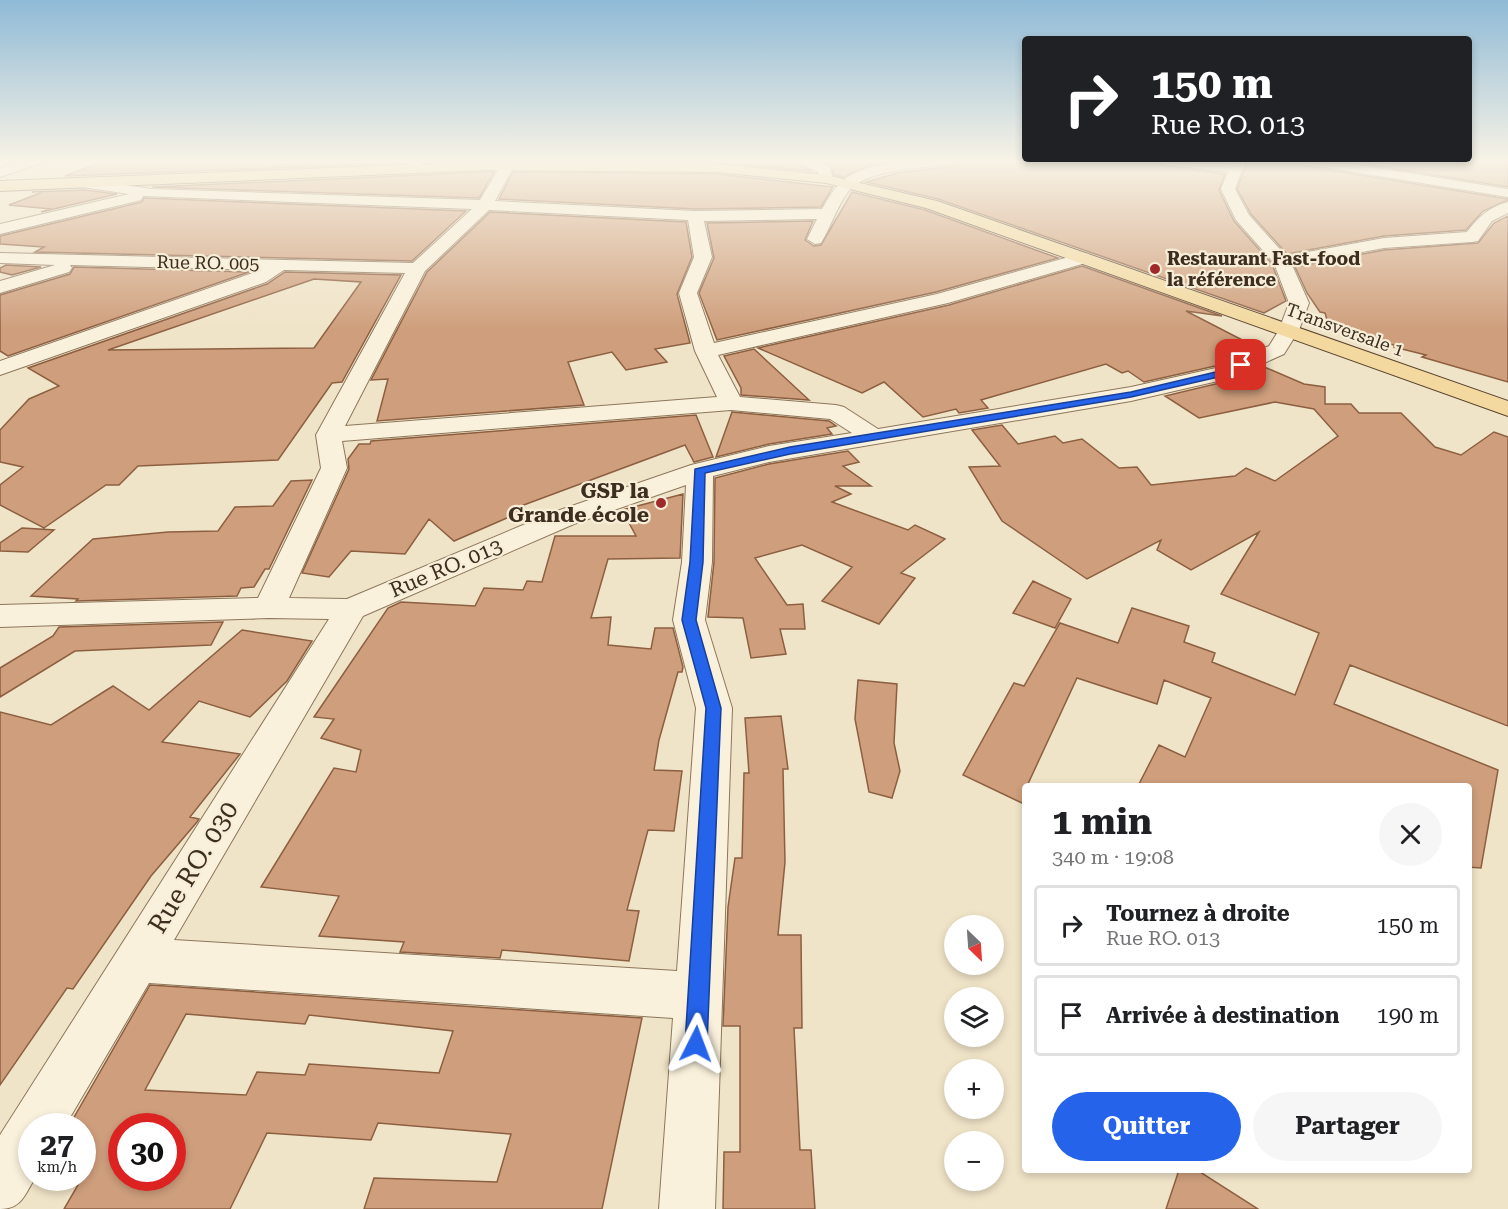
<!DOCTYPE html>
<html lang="fr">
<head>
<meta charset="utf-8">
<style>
  :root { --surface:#fff; --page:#f6f6f6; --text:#202124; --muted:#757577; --line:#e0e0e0; --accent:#2563eb }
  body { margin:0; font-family:"Roboto Serif",serif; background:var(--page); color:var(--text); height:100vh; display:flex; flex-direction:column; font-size:22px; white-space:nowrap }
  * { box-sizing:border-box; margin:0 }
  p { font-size:20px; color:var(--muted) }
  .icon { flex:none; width:33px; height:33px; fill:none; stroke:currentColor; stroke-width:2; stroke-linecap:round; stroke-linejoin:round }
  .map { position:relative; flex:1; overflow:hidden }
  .details { position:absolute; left:1022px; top:783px; width:450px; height:390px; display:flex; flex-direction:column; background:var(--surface); border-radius:6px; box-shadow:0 3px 9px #0003 }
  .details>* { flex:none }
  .hud { position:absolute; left:1022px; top:36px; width:450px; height:126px; border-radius:6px; box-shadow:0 3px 9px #0003; background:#202124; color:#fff; overflow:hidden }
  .needle { width:39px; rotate:155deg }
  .tools { position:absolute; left:944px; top:915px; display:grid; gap:12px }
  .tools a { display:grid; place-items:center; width:60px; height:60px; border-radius:50%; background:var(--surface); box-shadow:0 3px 9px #0003; font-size:30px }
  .speed { position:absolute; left:18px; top:1113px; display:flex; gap:12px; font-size:30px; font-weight:700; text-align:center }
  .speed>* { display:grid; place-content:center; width:78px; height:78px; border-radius:50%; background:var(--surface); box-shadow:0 3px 9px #0003; line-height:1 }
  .speed small { font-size:15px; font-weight:400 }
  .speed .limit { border:9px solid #d22; background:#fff; color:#111 }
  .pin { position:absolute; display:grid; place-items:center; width:51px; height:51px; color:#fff; margin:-26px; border-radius:12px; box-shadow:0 3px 9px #0006 }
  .me { position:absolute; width:66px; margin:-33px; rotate:3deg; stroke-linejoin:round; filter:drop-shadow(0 0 4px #0008) }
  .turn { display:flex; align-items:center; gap:21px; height:126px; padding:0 30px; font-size:27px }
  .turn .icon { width:78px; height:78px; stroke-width:2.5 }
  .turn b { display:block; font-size:42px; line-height:51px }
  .round { display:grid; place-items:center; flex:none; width:63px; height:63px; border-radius:32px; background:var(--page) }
  .head { display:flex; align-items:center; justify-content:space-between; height:102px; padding:0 30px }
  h1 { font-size:36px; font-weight:700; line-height:45px }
  .button { display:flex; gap:12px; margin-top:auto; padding:12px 30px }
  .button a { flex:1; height:69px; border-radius:36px; background:var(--accent); color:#fff; font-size:24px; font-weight:700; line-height:69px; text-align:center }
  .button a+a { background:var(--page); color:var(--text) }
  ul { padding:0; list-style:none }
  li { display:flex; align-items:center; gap:18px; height:81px; margin:0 12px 9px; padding:0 18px; border:3px solid var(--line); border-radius:6px }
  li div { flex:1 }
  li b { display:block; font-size:22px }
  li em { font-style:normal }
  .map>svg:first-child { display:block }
  .building { fill:#cf9f7d; stroke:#8d5f41; stroke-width:1.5; fill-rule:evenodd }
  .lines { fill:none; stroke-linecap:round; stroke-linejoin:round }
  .minor-casing { stroke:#8d765c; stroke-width:2 }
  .major-casing { stroke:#5b4430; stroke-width:2 }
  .minor { fill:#faf1dc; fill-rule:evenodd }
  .major { fill:#f3d9a0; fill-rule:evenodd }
  .route { fill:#2563eb; stroke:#184099; stroke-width:1.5 }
  .poi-dot { fill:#9e2a2b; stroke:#f7eed8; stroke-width:2 }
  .labels { text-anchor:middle; stroke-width:4.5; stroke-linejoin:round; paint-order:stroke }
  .far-poi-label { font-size:18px; font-weight:bold; fill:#3d2e20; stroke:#f7eed8; text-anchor:start }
  .far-street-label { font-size:18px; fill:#3d2e20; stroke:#f7eed8 }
  .poi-label { font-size:21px; font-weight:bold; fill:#3d2e20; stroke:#f7eed8; text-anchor:end }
  .street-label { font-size:21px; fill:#3d2e20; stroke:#f7eed8 }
  .near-street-label { font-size:26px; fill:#3d2e20; stroke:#f7eed8 }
</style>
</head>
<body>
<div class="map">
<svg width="1508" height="1209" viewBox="0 0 1508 1209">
  <rect width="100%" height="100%" fill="#f0e4c8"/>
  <!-- building -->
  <path class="building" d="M 106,160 L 404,160 L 405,163 L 65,176 Z
    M 420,160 L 797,160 L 799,165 L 812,171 L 716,162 L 486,160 L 422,162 Z
    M 819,160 L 902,160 L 871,165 L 844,177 L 834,175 L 831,165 Z
    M 964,160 L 1155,160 L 1163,166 L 1225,174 L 1219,190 L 1234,221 L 1272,264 L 1286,301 L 1264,313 L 938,199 L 866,182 L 898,173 L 955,166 Z
    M 1248,160 L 1296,160 L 1305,166 L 1508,199 L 1508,200 L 1483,211 L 1466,230 L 1384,236 L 1287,254 L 1251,214 L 1237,189 Z
    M 1340,160 L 1508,160 L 1508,187 Z
    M 494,172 L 479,198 L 152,187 L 486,172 Z
    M 513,172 L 716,174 L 833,187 L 821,207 L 695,209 L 499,199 Z
    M 85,190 L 117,194 L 41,212 L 51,209 L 9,205 L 43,192 L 32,192 Z
    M 852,192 L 925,210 L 1058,258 L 936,292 L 717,340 L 699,293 L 714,258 L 707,223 L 813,221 L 805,240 L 814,246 L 821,245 Z
    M 144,198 L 466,211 L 412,261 L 35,252 L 44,247 L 0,244 L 0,236 L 142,202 Z
    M 490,212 L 686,222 L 692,257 L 677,294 L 690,343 L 655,349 L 667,362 L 626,370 L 612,352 L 568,362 L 584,405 L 377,421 L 388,379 L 371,380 L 427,272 Z
    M 1508,216 L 1508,382 L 1422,357 L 1426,355 L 1394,347 L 1395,345 L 1344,337 L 1344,332 L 1330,330 L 1325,313 L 1320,312 L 1307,293 L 1295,267 L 1384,250 L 1478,243 L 1494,223 Z
    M 6,265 L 41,267 L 12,275 L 0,272 L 0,268 Z
    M 1082,266 L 1222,316 L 1186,311 L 1254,346 L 1228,352 L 1238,356 L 1215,366 L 1144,382 L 1128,371 L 1122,373 L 1106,364 L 981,400 L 988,408 L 959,413 L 956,409 L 923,417 L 884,382 L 862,393 L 758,348 L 949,305 Z
    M 74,267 L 249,272 L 8,356 L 0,351 L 0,295 L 70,274 Z
    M 285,272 L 401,275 L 342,382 L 332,383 L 278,460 L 138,466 L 119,485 L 106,485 L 44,528 L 0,505 L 0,485 L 23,467 L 0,462 L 0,430 L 29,399 L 59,386 L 28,368 L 267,284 ZM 314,279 L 361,282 L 314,348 L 108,350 Z
    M 754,349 L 809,400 L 741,395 L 741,388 L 724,356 Z
    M 1262,366 L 1304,384 L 1325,387 L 1325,404 L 1351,404 L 1359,413 L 1401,413 L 1435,447 L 1461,455 L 1494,432 L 1508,437 L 1508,726 L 1350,665 L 1334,704 L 1498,770 L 1481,868 L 1468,867 L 1468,786 L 1138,786 L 1159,745 L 1185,757 L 1211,698 L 1164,680 L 1157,704 L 1077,678 L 1027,786 L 1024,786 L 1024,804 L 963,775 L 1014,683 L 1024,686 L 1060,623 L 1118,643 L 1132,608 L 1189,626 L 1184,642 L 1215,653 L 1212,662 L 1295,695 L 1319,633 L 1221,594 L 1259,532 L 1191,570 L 1157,550 L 1161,540 L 1087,579 L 1002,521 L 969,467 L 1000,466 L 972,430 L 1002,425 L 1018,444 L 1055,436 L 1063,443 L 1082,439 L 1119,468 L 1137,467 L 1151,485 L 1235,476 L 1246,468 L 1275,481 L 1338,436 L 1314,409 L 1275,402 L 1199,418 L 1165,396 L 1232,380 Z
    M 732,412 L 829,421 L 836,426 L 827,428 L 832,434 L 769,444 L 716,457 Z
    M 696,415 L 713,457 L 694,462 L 685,445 L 521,506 L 523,511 L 454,541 L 429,519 L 405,554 L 351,551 L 329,577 L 302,573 L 349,469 L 348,459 L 359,444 L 370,444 L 371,441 Z
    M 848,451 L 859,462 L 843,466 L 871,486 L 835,486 L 851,494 L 832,502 L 908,530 L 915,525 L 945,539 L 901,573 L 915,578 L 879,624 L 822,601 L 852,567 L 802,545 L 755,558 L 787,605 L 803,604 L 805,629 L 780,629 L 786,654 L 751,658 L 743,618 L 708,617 L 714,562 L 715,478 L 769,464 Z
    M 312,480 L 269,569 L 265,569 L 254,587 L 241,588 L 237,596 L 76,601 L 78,599 L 31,596 L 93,539 L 168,532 L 218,531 L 235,507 L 273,506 L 291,481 Z
    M 683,494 L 680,558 L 608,559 L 591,618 L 611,617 L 608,645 L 651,649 L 655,628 L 673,628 L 683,667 L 682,672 L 678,672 L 659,740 L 654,770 L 682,771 L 674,831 L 648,830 L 627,910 L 639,911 L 629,961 L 502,950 L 500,958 L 400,952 L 404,942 L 319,936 L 339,896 L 261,887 L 334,768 L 356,772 L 361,750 L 321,738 L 334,719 L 314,717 L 388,608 L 401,602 L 475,606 L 484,588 L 523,590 L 527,581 L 542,582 L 555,536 L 636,536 L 622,510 Z
    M 22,528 L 54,530 L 28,552 L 0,551 L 0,543 Z
    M 1033,581 L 1071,599 L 1055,628 L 1013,613 Z
    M 223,622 L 211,645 L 75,651 L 0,697 L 0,668 L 53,636 L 59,627 Z
    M 242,630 L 312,641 L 287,681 L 250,717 L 199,701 L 162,742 L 240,754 L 190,817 L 199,819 L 197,822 L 151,876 L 73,989 L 67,988 L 0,1085 L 0,712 L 51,725 L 113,686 L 149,710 Z
    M 858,680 L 897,684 L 894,743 L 900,771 L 892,798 L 869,792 L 855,719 Z
    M 781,716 L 788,769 L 783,769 L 785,862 L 778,935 L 801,935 L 802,1028 L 794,1028 L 800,1150 L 811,1150 L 815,1209 L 723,1209 L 724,1152 L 740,1152 L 740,1026 L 723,1026 L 728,907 L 735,858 L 742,858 L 744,773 L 749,773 L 745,718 Z
    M 150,985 L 642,1018 L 602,1209 L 364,1209 L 374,1178 L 497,1182 L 511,1134 L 378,1123 L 371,1140 L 267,1133 L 230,1209 L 64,1209 L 82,1178 L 82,1126 L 69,1126 ZM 186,1014 L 305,1024 L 309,1015 L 453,1031 L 439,1073 L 309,1064 L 305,1075 L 257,1072 L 246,1095 L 145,1090 ZM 122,1126 L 172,1126 L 172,1178 L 122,1178 Z
    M 1179,1170 L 1197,1170 L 1258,1209 L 1166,1209 Z"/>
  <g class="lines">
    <defs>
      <path id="minor" d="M 25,160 L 44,160 L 42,163 L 0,177 L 0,168 Z
        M 406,160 L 418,160 L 422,167 L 415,171 L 410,170 Z
        M 799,160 L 815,160 L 830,167 L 833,179 L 831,182 L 821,182 L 818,172 L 800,163 Z
        M 923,160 L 962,160 L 955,164 C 925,168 867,168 848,192 C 836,208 831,227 821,243 L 815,244 L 807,239 L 817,219 L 704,221 L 712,257 L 697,293 L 714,343 L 937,294 L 1083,253 L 1089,254 L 1092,258 L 1089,262 L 948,303 L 718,355 L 740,397 L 836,405 L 844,407 L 878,429 L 1131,387 L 1216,368 L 1269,346 L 1279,330 L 1289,303 L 1274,263 L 1236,220 L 1221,189 L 1228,172 L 1163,164 L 1157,160 L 1192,160 L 1231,165 L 1234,160 L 1246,160 L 1235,189 L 1249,215 L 1286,256 L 1384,238 L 1467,232 C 1478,217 1489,207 1508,202 L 1508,213 L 1492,221 L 1478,241 L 1472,242 L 1384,248 L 1292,265 L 1309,303 L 1299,330 L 1284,354 L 1231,378 L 1131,401 L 769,462 L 713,476 L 712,562 L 705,620 L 732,708 L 715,1209 L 659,1209 L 673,1018 L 149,983 L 65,1126 L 32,1126 L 32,1178 L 35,1178 C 25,1194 22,1209 0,1209 L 0,1135 L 329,619 L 269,618 L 0,627 L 0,605 L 258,598 L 321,468 L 316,435 L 405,273 L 284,270 L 266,282 L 0,375 L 0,361 L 261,270 L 70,265 L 72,268 L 69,272 L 0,293 L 0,281 L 55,265 L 0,263 L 0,253 L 413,263 L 472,209 L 143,196 L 141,200 L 0,234 L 0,224 L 129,194 L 69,185 L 67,182 L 69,179 L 74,178 L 152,189 L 480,200 L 502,163 L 507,162 L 514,166 L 495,201 L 695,211 L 822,209 C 828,199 835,186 845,179 C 865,164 899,162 923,160 ZM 489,210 L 688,220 L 694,257 L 679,293 L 695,351 L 717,397 L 345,426 L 425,271 ZM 731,410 L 830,419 L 852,433 L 769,446 L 691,465 L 554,512 L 347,599 L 289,598 L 347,468 L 342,441 ZM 686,485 L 682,562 L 673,620 L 696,708 L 677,971 L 174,940 L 363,616 L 574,524 Z
        M 1298,160 L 1328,160 L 1508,189 L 1508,197 L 1305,164 Z"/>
      <path id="major" d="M 486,162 L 716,164 L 826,175 L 937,201 L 1508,401 L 1508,416 L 926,208 L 826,183 L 716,172 L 486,170 L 0,191 L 0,181 Z"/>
    </defs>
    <!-- minor casing -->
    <use href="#minor" class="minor-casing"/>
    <!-- major casing -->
    <use href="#major" class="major-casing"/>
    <!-- minor -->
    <use href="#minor" class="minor"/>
    <!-- major -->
    <use href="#major" class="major"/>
  </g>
  <!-- sky -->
  <linearGradient id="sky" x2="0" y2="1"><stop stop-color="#8fbad6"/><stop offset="0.49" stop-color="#f8f3e6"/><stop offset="1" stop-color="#f8f3e6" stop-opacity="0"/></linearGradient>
  <rect width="1508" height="329" fill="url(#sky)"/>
  <!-- route -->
  <path class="route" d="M 1241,363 L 1246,365 L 1245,367 L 1227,375 L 1131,397 L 790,454 L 705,473 L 703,562 L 696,620 L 721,708 L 707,1044 L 704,1051 L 696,1054 L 688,1051 L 685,1044 L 706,708 L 682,620 L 690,562 L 695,469 L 790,447 L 1131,392 L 1220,371 Z"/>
  <!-- markers -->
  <g class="poi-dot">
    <circle cx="1155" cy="269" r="6"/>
    <circle cx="661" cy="503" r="6"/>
  </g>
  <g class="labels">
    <!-- far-poi labels -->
    <g class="far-poi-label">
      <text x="1167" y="265">Restaurant Fast-food<tspan x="1167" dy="21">la référence</tspan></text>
    </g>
    <!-- far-street labels -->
    <g class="far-street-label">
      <text transform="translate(208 263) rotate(1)" y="6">Rue RO. 005</text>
      <text transform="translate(1345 330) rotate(20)" y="6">Transversale 1</text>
    </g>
    <!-- poi labels -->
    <g class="poi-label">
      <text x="649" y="498">GSP la<tspan x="649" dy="24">Grande école</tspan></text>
    </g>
    <!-- street labels -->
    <g class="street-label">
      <text transform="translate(446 568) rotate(-23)" y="7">Rue RO. 013</text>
    </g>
    <!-- near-street labels -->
    <g class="near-street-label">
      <text transform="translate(193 867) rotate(-59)" y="9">Rue RO. 030</text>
    </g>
  </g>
</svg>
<div class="tools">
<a><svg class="needle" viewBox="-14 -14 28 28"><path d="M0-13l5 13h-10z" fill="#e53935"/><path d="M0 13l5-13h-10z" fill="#757577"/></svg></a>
<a><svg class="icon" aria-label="layers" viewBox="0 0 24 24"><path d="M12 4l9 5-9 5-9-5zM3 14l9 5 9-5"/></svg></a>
<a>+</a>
<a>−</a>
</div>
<div class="speed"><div>27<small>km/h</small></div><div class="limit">30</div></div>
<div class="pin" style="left:1241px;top:365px;background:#d93025"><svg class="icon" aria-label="arrive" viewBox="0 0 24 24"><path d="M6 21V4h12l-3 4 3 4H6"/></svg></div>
<svg class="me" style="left:696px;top:1044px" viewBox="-20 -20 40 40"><path d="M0-17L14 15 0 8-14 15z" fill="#2563eb" stroke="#fff" stroke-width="4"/></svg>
<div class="hud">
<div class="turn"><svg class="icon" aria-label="right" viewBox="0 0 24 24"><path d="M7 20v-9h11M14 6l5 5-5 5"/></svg><div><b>150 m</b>Rue RO. 013</div></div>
</div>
<section class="details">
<div class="head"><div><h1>1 min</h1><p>340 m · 19:08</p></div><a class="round"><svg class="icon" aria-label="close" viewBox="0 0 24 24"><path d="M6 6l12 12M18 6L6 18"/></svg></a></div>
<ul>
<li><svg class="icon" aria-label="right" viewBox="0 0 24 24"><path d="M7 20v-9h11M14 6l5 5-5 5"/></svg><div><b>Tournez à droite</b><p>Rue RO. 013</p></div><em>150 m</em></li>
<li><svg class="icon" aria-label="arrive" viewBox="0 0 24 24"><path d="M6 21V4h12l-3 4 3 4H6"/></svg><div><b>Arrivée à destination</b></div><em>190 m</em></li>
</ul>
<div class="button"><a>Quitter</a><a>Partager</a></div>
</section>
</div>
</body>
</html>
